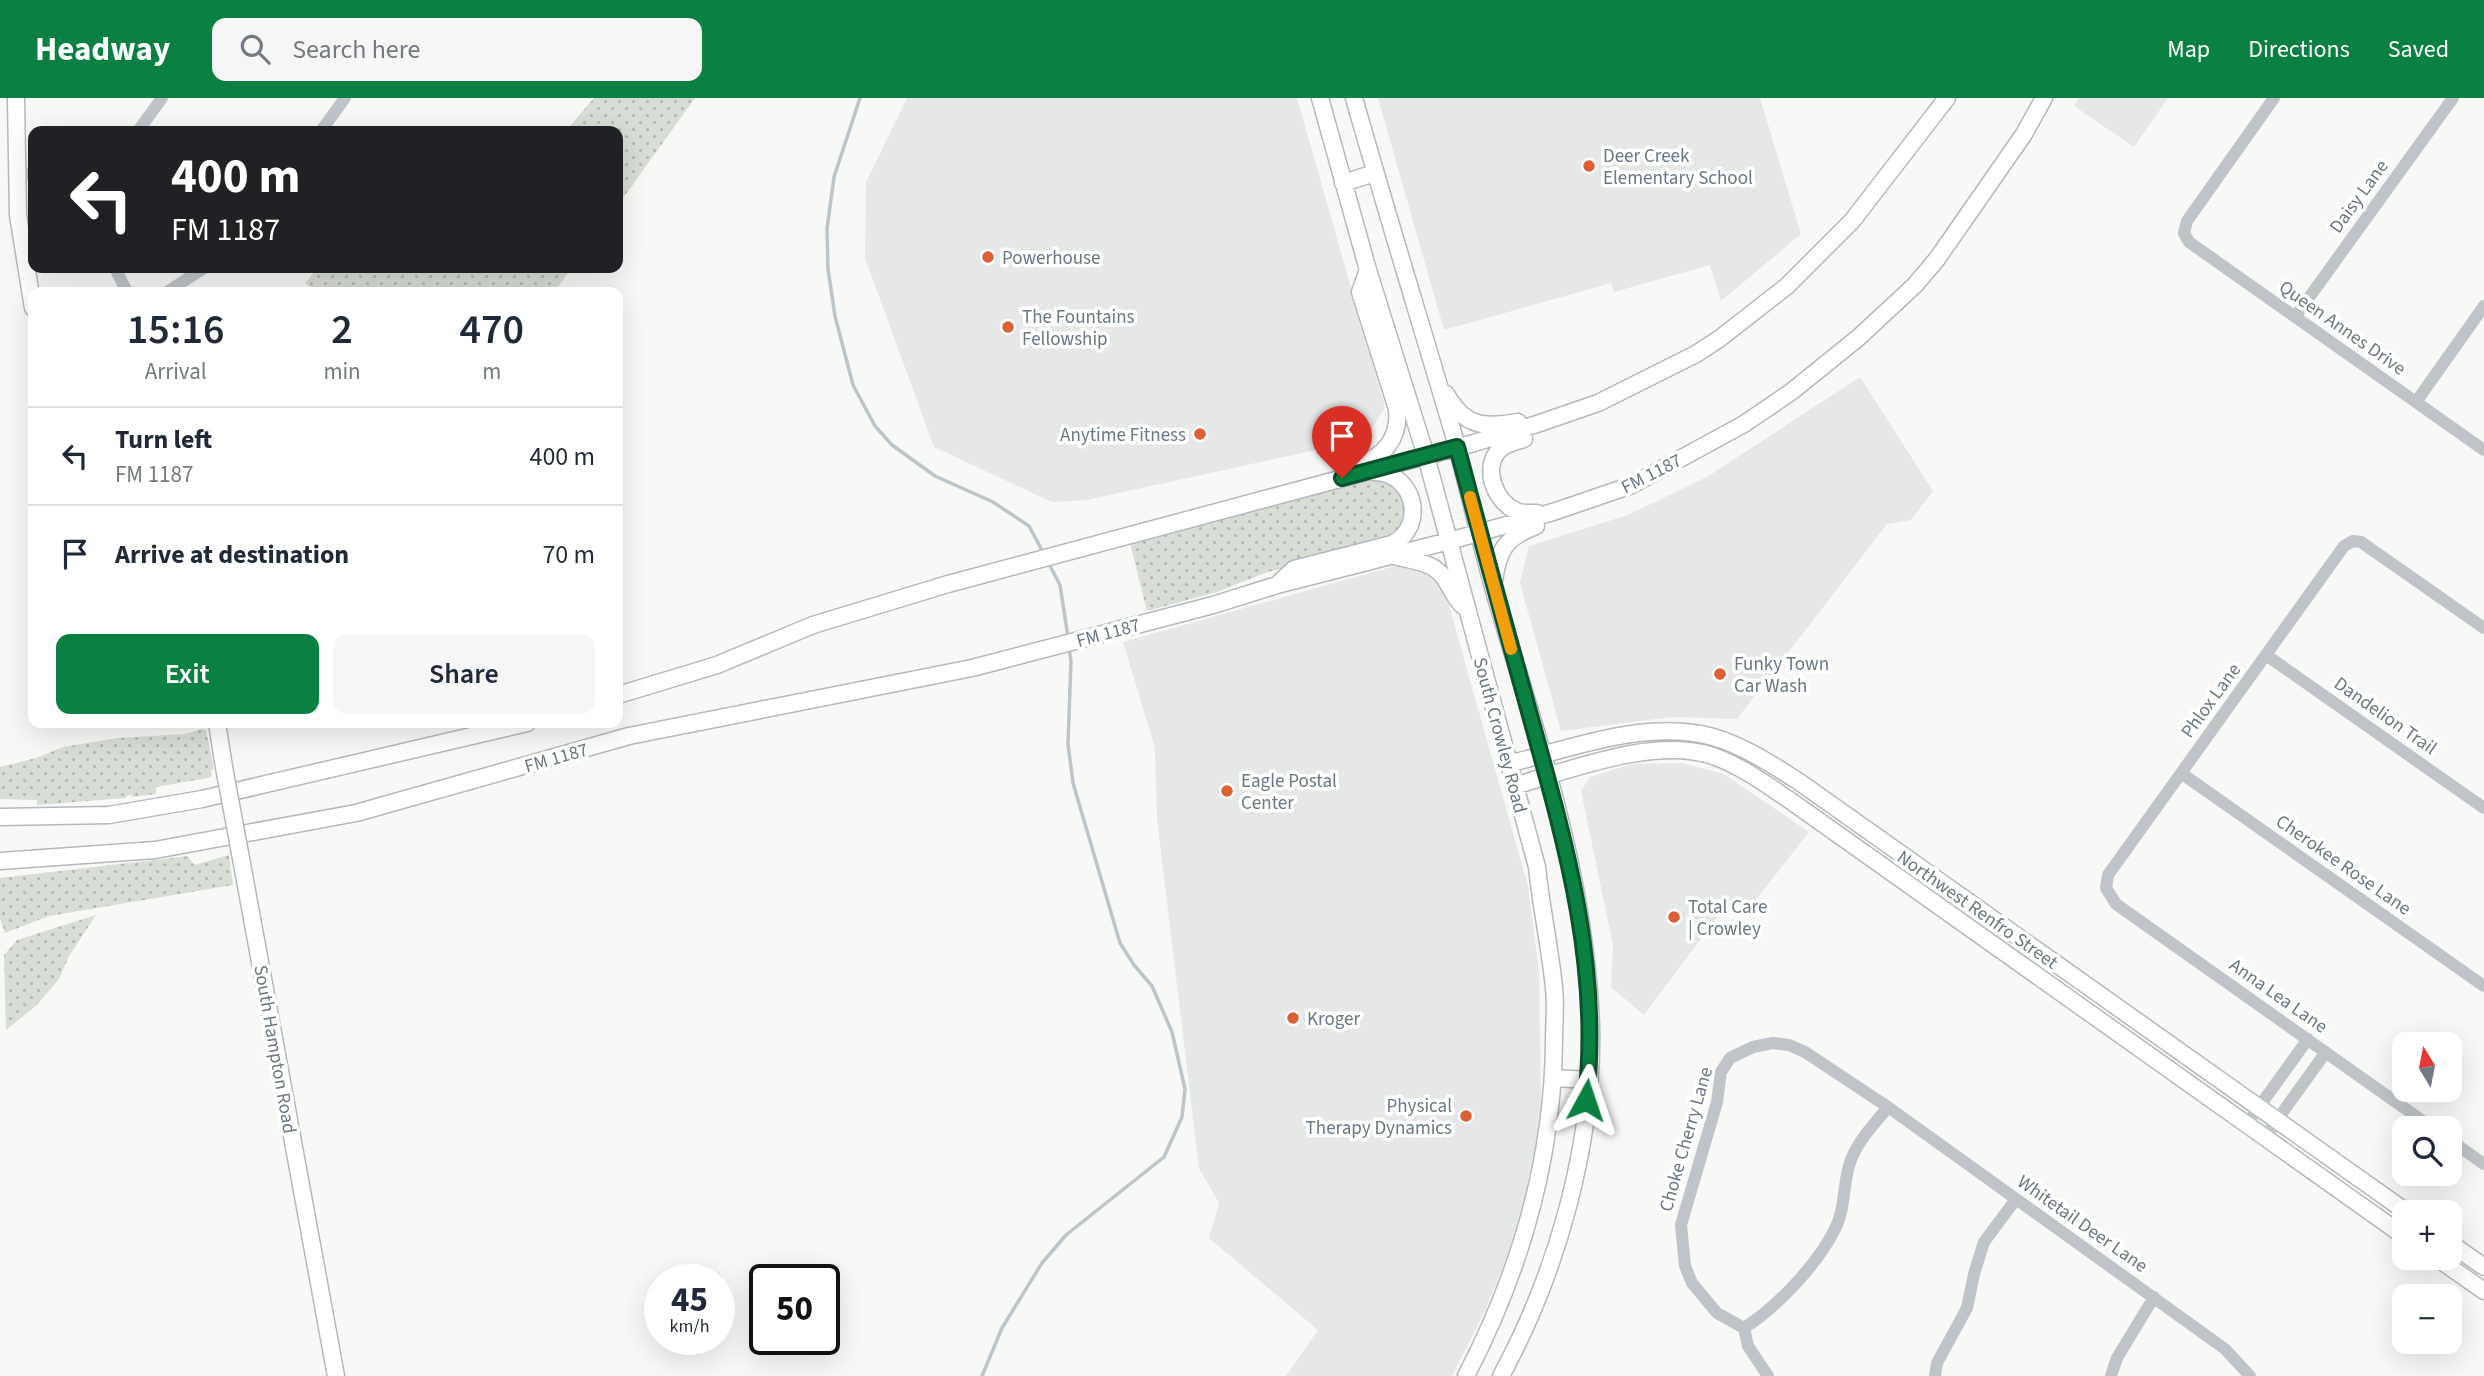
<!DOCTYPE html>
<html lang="en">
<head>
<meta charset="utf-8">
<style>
  :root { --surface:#fff; --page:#f6f6f7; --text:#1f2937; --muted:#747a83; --line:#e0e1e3; --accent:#0b8043 }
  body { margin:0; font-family:"Source Sans 3",sans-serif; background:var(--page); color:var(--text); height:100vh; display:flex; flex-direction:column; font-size:26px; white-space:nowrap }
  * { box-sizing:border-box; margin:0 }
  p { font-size:23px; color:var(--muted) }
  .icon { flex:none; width:38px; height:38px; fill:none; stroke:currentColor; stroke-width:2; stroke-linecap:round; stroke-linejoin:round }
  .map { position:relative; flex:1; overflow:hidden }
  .drawer { position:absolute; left:28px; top:189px; width:595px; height:441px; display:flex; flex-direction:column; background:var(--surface); border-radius:14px; box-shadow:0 7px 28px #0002 }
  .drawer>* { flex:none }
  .top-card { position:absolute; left:28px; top:28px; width:595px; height:147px; border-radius:14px; box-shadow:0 7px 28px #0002; background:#202124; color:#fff; overflow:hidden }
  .needle { width:46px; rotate:350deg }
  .controls { position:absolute; left:2392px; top:934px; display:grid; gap:14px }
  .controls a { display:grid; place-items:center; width:70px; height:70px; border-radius:14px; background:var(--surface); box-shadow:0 7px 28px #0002; font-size:35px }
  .speed { position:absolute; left:644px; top:1166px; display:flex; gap:14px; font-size:35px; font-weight:700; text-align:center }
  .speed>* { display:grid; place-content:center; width:91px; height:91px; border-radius:50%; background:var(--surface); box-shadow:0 7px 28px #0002; line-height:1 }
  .speed small { font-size:18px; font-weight:400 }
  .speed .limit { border:4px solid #111; border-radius:10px; background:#fff; color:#111 }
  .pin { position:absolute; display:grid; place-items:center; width:60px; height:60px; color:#fff; margin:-72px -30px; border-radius:50% 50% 50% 0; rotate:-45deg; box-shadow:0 0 7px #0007 }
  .pin .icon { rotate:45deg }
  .me { position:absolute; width:77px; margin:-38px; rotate:5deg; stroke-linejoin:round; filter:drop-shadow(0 0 5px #0008) }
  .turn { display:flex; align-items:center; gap:24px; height:147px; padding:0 28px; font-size:32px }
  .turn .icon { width:91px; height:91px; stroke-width:2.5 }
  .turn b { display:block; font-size:49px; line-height:60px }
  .eta { display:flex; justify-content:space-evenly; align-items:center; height:119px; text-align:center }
  .eta b { font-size:42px; font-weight:600; line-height:49px }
  .action { display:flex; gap:14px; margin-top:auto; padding:14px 28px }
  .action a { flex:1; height:80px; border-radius:14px; background:var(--accent); color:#fff; font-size:28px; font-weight:600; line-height:80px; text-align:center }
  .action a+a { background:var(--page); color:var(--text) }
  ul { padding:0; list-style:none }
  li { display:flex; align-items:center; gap:21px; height:98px; padding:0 28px; border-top:2px solid var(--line) }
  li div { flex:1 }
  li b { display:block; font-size:26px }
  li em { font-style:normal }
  header { display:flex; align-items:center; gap:42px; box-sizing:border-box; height:98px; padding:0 35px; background:var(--accent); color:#fff }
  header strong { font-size:33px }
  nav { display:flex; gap:38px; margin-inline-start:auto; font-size:24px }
  .search { width:490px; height:63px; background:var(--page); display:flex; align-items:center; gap:18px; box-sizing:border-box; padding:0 24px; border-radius:14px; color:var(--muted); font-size:26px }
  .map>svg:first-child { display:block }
  .built { fill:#e6e7e7 }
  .grass { fill:url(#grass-dots) }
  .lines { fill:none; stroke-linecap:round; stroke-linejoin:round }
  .stream { stroke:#bbc5ca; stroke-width:3.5 }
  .secondary-casing { stroke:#b4b9be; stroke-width:19 }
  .street { stroke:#bfc4c8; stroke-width:12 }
  .secondary { stroke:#fff; stroke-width:16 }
  .secondary-bridge-casing { stroke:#b4b9be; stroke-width:19; stroke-linecap:butt }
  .secondary-bridge { stroke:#fff; stroke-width:16 }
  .route-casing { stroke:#07532c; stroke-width:18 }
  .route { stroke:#0b8043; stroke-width:12 }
  .slow { stroke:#f59e0b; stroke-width:12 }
  .poi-dot { fill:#dc6033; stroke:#fff; stroke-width:2.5 }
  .labels { text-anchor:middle; stroke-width:7; stroke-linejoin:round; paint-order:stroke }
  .poi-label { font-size:19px; fill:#697886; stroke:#fff; text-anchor:start }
  .street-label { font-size:19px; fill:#697886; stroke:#fff }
</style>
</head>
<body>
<header>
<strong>Headway</strong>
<div class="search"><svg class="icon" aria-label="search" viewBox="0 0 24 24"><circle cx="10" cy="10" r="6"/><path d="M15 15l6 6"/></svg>Search here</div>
<nav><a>Map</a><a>Directions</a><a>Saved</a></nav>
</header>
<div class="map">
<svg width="2484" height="1278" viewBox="0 0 2484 1278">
  <defs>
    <pattern id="grass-dots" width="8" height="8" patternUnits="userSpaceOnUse" patternTransform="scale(1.75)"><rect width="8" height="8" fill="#d8ddd5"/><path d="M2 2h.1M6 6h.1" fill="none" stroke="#b3b8b2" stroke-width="1.8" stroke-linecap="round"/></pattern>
  </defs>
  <rect width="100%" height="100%" fill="#f8f8f6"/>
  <!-- built -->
  <path class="built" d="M 907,0 L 1297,0 L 1385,309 L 1366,341 L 1087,402 L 1052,404 L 934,349 L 865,160 L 866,84 Z
    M 1378,0 L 1760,0 L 1801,136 L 1721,203 L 1710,167 L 1614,194 L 1611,185 L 1444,232 Z
    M 2079,0 L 2168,0 L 2134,49 L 2074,8 Z
    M 1860,279 L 1933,393 L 1911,422 L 1887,426 L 1737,621 L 1673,619 L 1561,633 L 1520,485 L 1529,448 L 1628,417 L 1707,379 Z
    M 1402,466 L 1422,470 L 1438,482 L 1448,504 L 1528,788 L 1539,875 L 1541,1002 L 1539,1029 L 1524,1104 L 1507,1159 L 1485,1213 L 1452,1278 L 1286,1278 L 1318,1232 L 1209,1140 L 1219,1105 L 1199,1070 L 1157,721 L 1155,650 L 1123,544 Z
    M 1682,665 L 1724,676 L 1809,734 L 1747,813 L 1730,802 L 1644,917 L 1611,889 L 1613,847 L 1581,693 L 1590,679 L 1631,666 Z"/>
  <!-- grass -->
  <path class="grass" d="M 594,0 L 695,0 L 618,107 L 618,33 L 566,33 Z
    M 318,170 L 572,170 L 554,194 L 316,194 L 305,185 Z
    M 1379,379 C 1407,396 1410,403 1399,435 L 1380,443 L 1265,475 L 1217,494 L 1147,513 L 1130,445 Z
    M 202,631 L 206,632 L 214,671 L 211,672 L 212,678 L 208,680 L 156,689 L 156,696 L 133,699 L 131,697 L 126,698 L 126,700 L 37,707 L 37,702 L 0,701 L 0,669 L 36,660 L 63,649 L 118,640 L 185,636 Z
    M 229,757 L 233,787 L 49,818 L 5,835 L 0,821 L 0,780 L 188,758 L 194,767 Z
    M 96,817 L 69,858 L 59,881 L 37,907 L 6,932 L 4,857 L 17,842 Z"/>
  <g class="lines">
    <!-- stream -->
    <path class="stream" d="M 860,0 L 834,79 L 827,131 L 828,171 L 835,218 L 853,287 L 875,328 L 892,347 L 935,378 L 993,404 L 1029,428 L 1044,456
      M 1049,466 L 1060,487 L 1068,539
      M 982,1278 L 1002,1230 L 1042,1165 L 1066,1137 L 1164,1059 L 1182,1019 L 1185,991 L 1172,934 L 1152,888 L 1134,867 L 1120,845 L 1073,685 L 1068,646 L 1071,563 L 1069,550"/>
    <defs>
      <path id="secondary" d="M 16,0 L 18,117 L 33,210
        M 1320,0 L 1368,172 L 1426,358 L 1537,769 C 1541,809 1550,849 1554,890 C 1556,907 1554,925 1554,943 C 1553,1061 1520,1174 1466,1278
        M 1354,0 C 1386,113 1421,226 1454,338 C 1468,390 1480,442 1494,493 C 1521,586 1553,680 1572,775 C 1582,825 1589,876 1591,927 C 1594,1045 1557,1175 1501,1278
        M 1343,85 L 1375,75
        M 1446,296 C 1465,329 1483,330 1518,324
        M 1524,341 C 1515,344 1506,345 1499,352 C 1482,371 1495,403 1516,413 C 1522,416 1530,415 1537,415
        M 1355,368 C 1384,360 1400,340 1397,311 L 1360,194 L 1368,172
        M 1395,458 C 1409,462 1431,464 1441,476 C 1450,485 1453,499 1463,508
        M 1494,483 C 1498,452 1506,439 1536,428
        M 1279,485 L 1294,471 L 1392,446 C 1428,428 1414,374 1374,374
        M 618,597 L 717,567 L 813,527 L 948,486 L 1474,345 L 1534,327 L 1598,305 L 1696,256 L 1719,241 L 1787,188 L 1852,123 L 1947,0
        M 217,625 L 224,669
        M 1508,666 C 1572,650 1646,621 1713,639 C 1744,648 1771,666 1798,683 L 2408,1115
        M 1514,688 C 1570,672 1656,638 1713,658 C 1741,668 1764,685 1788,701 L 2404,1138
        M 0,719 L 109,717 L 202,701 L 527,625
        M 240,755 L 336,1278
        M 0,763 L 155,752 L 356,715 L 629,638 L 972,570 L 1213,507 L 1277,487 L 1449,443 L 1553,414 L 1632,387 L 1744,326 L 1791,294 L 1858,240 L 1915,187 L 1937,161 L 2024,36 L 2044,0
        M 1554,980 L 1588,982
        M 2450,1145 L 2484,1169
        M 2437,1160 L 2484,1193"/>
    </defs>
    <!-- secondary casing -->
    <use href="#secondary" class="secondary-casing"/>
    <!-- street -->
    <path class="street" d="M 2274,0 L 2187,123 L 2184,135 L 2189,144 L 2484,352
      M 138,33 L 162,0
      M 321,33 L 345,0
      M 16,78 L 33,75
      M 115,170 L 127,194
      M 167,194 L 204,170
      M 2295,219 L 2453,0
      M 2416,304 L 2484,208
      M 2266,557 L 2484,710
      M 2181,675 L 2484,888
      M 2246,1027 L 2308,941
      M 2434,1031 L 2116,806 L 2106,790 L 2108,777 L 2344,448 L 2353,443 L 2361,444 L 2484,530
      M 2264,1040 L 2326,954
      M 2450,1042 L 2484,1066
      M 1744,1230 C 1777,1209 1817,1167 1835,1131 C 1845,1112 1843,1088 1849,1068 C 1855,1045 1874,1027 1888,1009
      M 1768,1278 L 1748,1248 L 1744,1230 L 1717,1215 L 1692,1185 L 1685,1168 L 1681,1127 L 1717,1004 L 1721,974 L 1730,960 L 1753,949 L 1773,945 L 1789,947 L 1805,954 L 1888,1009 L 2225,1251 L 2250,1278
      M 1935,1278 L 1937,1265 L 1967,1210 L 1974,1176 L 1984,1144 L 2016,1101
      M 2111,1278 L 2117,1260 L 2154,1199"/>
    <!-- secondary -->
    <use href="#secondary" class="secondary"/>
    <defs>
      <path id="secondary-bridge" d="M 224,669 L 240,755"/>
    </defs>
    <!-- secondary-bridge casing -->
    <use href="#secondary-bridge" class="secondary-bridge-casing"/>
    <!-- secondary-bridge -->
    <use href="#secondary-bridge" class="secondary-bridge"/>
  </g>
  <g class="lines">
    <defs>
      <path id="route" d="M 1342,380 L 1457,349 C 1481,440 1506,530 1531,621 C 1566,747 1601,869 1586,1002"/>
    </defs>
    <!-- route casing -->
    <use href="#route" class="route-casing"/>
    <!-- route -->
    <use href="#route" class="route"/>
    <!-- slow -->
    <path class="slow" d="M 1470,399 L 1511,551"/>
  </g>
  <!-- markers -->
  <g class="poi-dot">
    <circle cx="1589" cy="68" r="7"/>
    <circle cx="988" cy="159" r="7"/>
    <circle cx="1008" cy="229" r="7"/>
    <circle cx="1200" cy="336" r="7"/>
    <circle cx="1720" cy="576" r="7"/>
    <circle cx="1227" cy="693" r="7"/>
    <circle cx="1674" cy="819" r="7"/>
    <circle cx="1293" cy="920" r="7"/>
    <circle cx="1466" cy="1018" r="7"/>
  </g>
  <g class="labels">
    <!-- poi labels -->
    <g class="poi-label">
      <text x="1603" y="64">Deer Creek<tspan x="1603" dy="22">Elementary School</tspan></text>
      <text x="1002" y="166">Powerhouse</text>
      <text x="1022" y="225">The Fountains<tspan x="1022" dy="22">Fellowship</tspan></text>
      <text x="1186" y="343" text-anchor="end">Anytime Fitness</text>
      <text x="1734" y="572">Funky Town<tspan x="1734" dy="22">Car Wash</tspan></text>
      <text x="1241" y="689">Eagle Postal<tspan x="1241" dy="22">Center</tspan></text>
      <text x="1688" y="815">Total Care<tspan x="1688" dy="22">| Crowley</tspan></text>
      <text x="1307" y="927">Kroger</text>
      <text x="1452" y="1014" text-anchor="end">Physical<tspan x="1452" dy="22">Therapy Dynamics</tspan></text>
    </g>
    <!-- street labels -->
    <g class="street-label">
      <text transform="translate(2358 98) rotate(-54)" y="7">Daisy Lane</text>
      <text transform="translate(2343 229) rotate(35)" y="7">Queen Annes Drive</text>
      <text transform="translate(1651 375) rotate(-27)" y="7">FM 1187</text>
      <text transform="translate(1108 534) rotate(-15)" y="7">FM 1187</text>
      <text transform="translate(2210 602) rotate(-54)" y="7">Phlox Lane</text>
      <text transform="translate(2386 617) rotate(35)" y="7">Dandelion Trail</text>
      <text transform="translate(1501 637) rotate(75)" y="7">South Crowley Road</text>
      <text transform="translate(556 659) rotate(-16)" y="7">FM 1187</text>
      <text transform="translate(2344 766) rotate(35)" y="7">Cherokee Rose Lane</text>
      <text transform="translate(1978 811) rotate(35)" y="7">Northwest Renfro Street</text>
      <text transform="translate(2279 897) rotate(35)" y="7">Anna Lea Lane</text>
      <text transform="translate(276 951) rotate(80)" y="7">South Hampton Road</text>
      <text transform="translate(1685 1041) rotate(-74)" y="7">Choke Cherry Lane</text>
      <text transform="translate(2083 1125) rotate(35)" y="7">Whitetail Deer Lane</text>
    </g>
  </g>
</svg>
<div class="controls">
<a><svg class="needle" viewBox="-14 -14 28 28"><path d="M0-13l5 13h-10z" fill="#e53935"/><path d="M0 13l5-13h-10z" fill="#747a83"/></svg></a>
<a><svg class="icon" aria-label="search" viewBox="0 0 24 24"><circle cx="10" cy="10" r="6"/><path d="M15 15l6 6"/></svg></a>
<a>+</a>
<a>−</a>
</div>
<div class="speed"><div>45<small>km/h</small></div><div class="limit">50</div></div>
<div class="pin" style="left:1342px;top:380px;background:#d93025"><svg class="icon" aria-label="arrive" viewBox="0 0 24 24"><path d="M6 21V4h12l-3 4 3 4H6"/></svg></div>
<svg class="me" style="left:1586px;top:1002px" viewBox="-20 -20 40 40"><path d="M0-17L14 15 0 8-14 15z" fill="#0b8043" stroke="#fff" stroke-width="4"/></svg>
<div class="top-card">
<div class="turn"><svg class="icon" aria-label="left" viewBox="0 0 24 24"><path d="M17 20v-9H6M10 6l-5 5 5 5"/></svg><div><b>400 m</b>FM 1187</div></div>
</div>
<section class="drawer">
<div class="eta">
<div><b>15:16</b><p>Arrival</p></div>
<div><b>2</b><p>min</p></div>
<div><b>470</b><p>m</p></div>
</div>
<ul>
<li><svg class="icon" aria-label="left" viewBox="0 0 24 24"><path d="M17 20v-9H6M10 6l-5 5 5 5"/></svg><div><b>Turn left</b><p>FM 1187</p></div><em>400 m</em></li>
<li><svg class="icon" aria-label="arrive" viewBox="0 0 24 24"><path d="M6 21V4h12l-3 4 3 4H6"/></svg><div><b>Arrive at destination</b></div><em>70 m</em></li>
</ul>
<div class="action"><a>Exit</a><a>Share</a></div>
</section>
</div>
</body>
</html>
